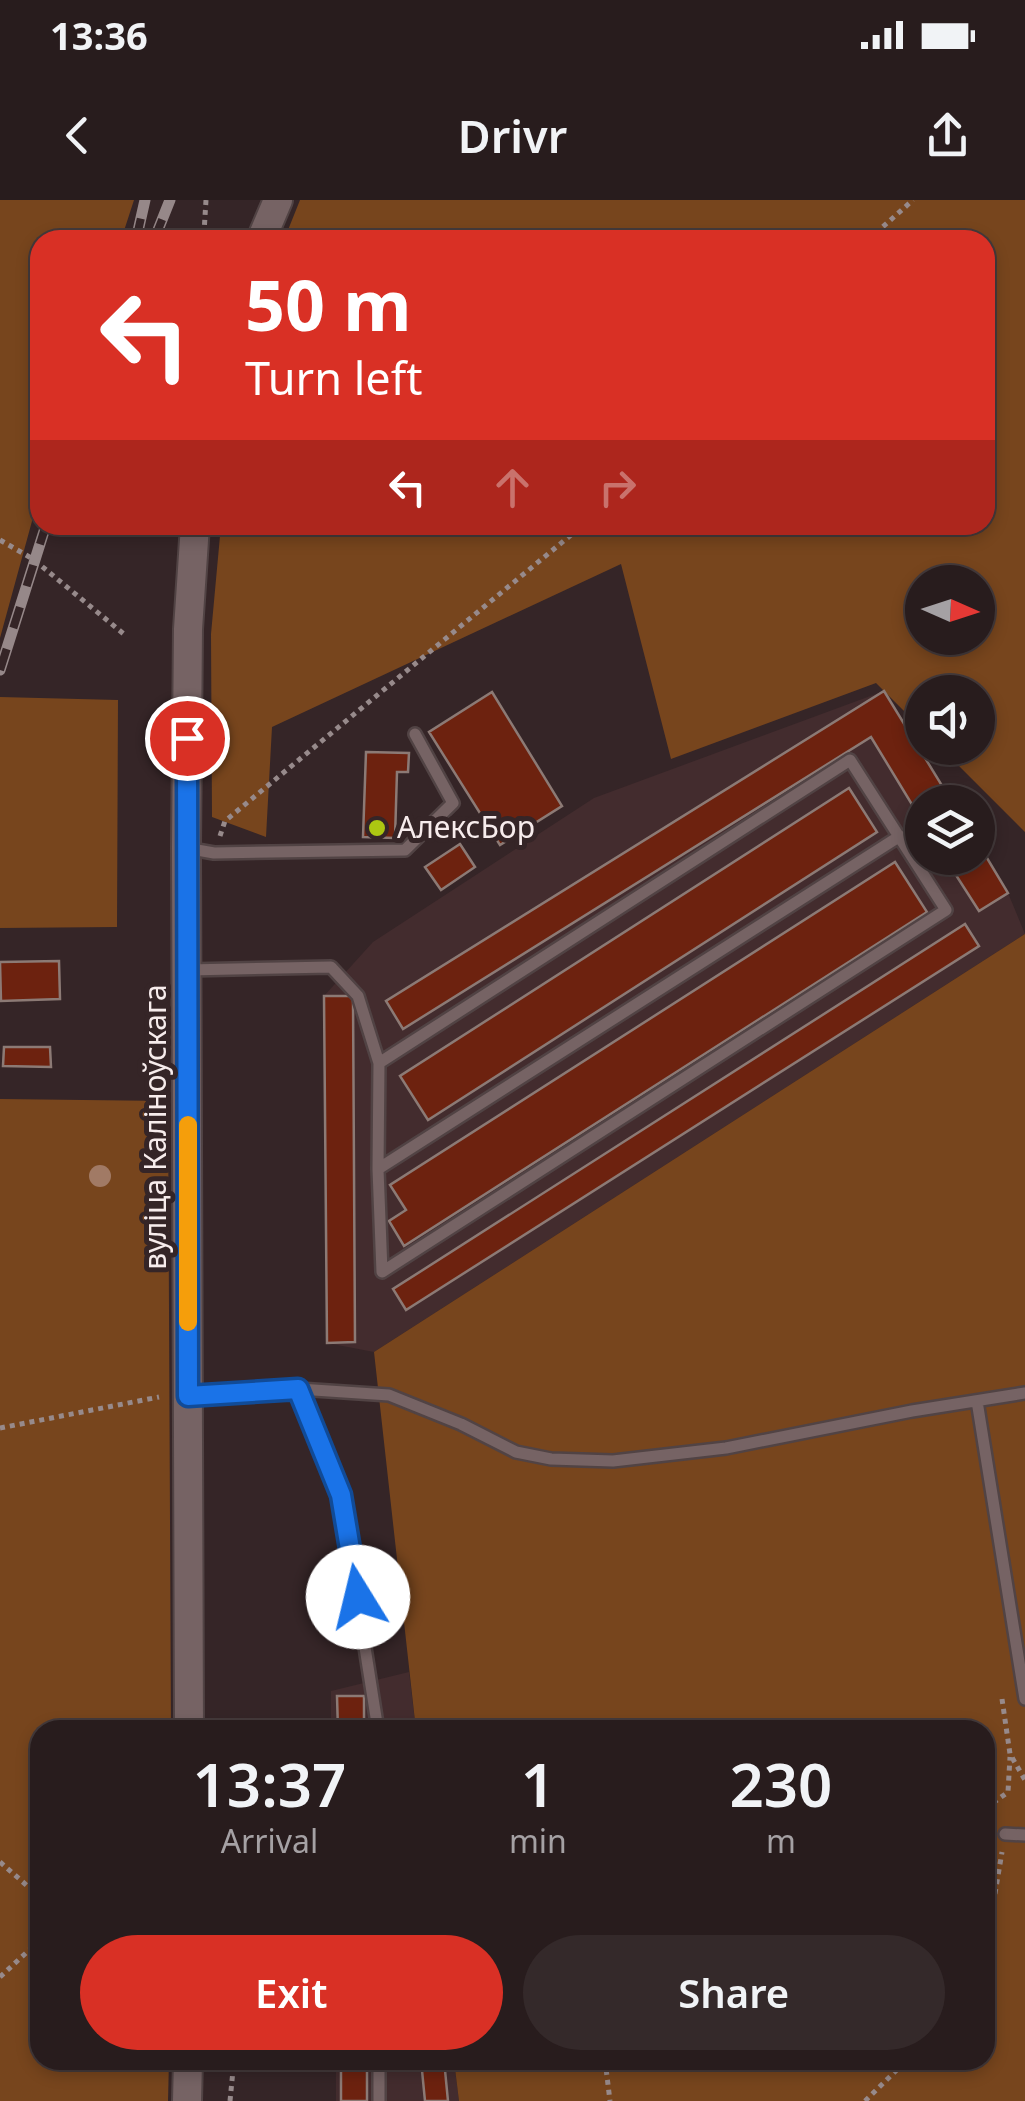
<!DOCTYPE html>
<html lang="en">
<head>
<meta charset="utf-8">
<style>
  :root { --surface:#281c1d; --page:#34292a; --text:#f1f3f6; --muted:#a5a1a4; --line:#443a3b; --accent:#d93025 }
  body { margin:0; font-family:"Noto Sans",sans-serif; background:var(--page); color:var(--text); height:100vh; display:flex; flex-direction:column; font-size:38px; white-space:nowrap }
  * { box-sizing:border-box; margin:0 }
  p { font-size:32px; color:var(--muted) }
  .icon { flex:none; width:55px; height:55px; fill:none; stroke:currentColor; stroke-width:2; stroke-linecap:round; stroke-linejoin:round }
  .map { position:relative; flex:1; overflow:hidden }
  .panel { position:absolute; left:30px; top:1520px; width:965px; height:350px; display:flex; flex-direction:column; background:var(--surface); border-radius:30px; box-shadow:0 5px 15px #0003,0 0 0 2px var(--line) }
  .panel>* { flex:none }
  .hud { position:absolute; left:30px; top:30px; width:965px; height:305px; border-radius:30px; box-shadow:0 5px 15px #0003,0 0 0 2px var(--line); background:#d93025; color:#fff; overflow:hidden }
  .needle { width:65px; rotate:93deg }
  .tools { position:absolute; left:905px; top:365px; display:grid; gap:20px }
  .tools a { display:grid; place-items:center; width:90px; height:90px; border-radius:50%; background:var(--surface); box-shadow:0 5px 15px #0003,0 0 0 2px var(--line); font-size:50px }
  .pin { position:absolute; display:grid; place-items:center; width:85px; height:85px; color:#fff; margin:-42px; border:5px solid #fff; border-radius:50%; box-shadow:0 2px 10px #0007 }
  .me { position:absolute; width:110px; margin:-55px; rotate:351deg; stroke-linejoin:round; filter:drop-shadow(0 0 8px #0008) }
  .turn { display:flex; align-items:center; gap:35px; height:210px; padding:0 50px; font-size:45px }
  .turn .icon { width:130px; height:130px; stroke-width:2.5 }
  .turn b { display:block; font-size:70px; line-height:85px }
  .lanes { display:flex; align-items:center; height:95px; padding:0 50px; background:#0003; justify-content:center; gap:50px; direction:ltr }
  .lanes .off { opacity:.35 }
  .eta { display:flex; justify-content:space-evenly; align-items:center; height:170px; text-align:center }
  .eta b { font-size:60px; font-weight:600; line-height:70px }
  .cta { display:flex; gap:20px; margin-top:auto; padding:20px 50px }
  .cta a { flex:1; height:115px; border-radius:60px; background:var(--accent); color:#fff; font-size:40px; font-weight:600; line-height:115px; text-align:center }
  .cta a+a { background:var(--page); color:var(--text) }
  .status { display:flex; justify-content:space-between; align-items:center; height:70px; padding:0 50px; background:var(--surface); direction:ltr }
  .status svg { height:28px; fill:currentColor }
  header { display:flex; justify-content:space-between; align-items:center; height:130px; padding:0 50px; background:var(--surface); font-size:45px; font-weight:600 }
  .map>svg:first-child { display:block }
  .built { fill:#432c2e }
  .green { fill:#77451d; fill-rule:evenodd }
  .building { fill:#6d220f; stroke:#8c7a75; stroke-width:2.5 }
  .lines { fill:none; stroke-linecap:round; stroke-linejoin:round }
  .service-casing { stroke:#514344; stroke-width:16 }
  .tertiary-casing { stroke:#514344; stroke-width:32 }
  .path { stroke:#978a8b; stroke-width:5; stroke-dasharray:5 5; stroke-linecap:butt }
  .service { stroke:#766364; stroke-width:11 }
  .tertiary { stroke:#766364; stroke-width:28 }
  .rail-casing { stroke:#968889; stroke-width:11 }
  .rail { stroke:#352527; stroke-width:8; stroke-dasharray:22; stroke-linecap:butt }
  .tree { fill:#a17a65 }
  .route-casing { stroke:#114b97; stroke-width:25 }
  .route { stroke:#1a73e8; stroke-width:18 }
  .slow { stroke:#f59e0b; stroke-width:18 }
  .poi-dot { fill:#acc612; stroke:#352527; stroke-width:4 }
  .labels { text-anchor:middle; stroke-width:10; stroke-linejoin:round; paint-order:stroke }
  .poi-label { font-size:30px; fill:#f7ecec; stroke:#352527; text-anchor:start }
  .street-label { font-size:30px; fill:#f7ecec; stroke:#352527 }
</style>
</head>
<body>
<div class="status"><b>13:36</b><svg viewBox="0 0 49 12"><path d="M0 12V9h3v3zM5 12V6h3v6zM10 12V3h3v9zM15 12V0h3v12zM26 1h20v11H26zM47 4h2v5h-2z"/></svg></div>
<header><svg class="icon" aria-label="back" viewBox="0 0 24 24"><path d="M15 5l-7 7 7 7"/></svg>Drivr<svg class="icon" aria-label="share" viewBox="0 0 24 24"><path d="M12 15V3M7 8l5-5 5 5M5 13v7h14v-7"/></svg></header>
<div class="map">
<svg width="1025" height="1901" viewBox="0 0 1025 1901">
  <rect width="100%" height="100%" fill="#352527"/>
  <!-- built -->
  <path class="built" d="M 884,491 L 952,602 L 922,602 L 922,658 L 978,658 L 978,643 L 1008,693 L 1025,734 L 374,1152 L 327,1143 L 324,796 L 373,742 L 594,598 Z
    M 409,1472 L 416,1530 L 331,1530 L 331,1491 Z
    M 336,1860 L 454,1860 L 459,1901 L 336,1901 Z"/>
  <!-- green -->
  <path class="green" d="M 0,0 L 134,0 L 121,40 L 40,40 L 40,292 L 0,438 Z
    M 300,0 L 1025,0 L 1025,632 L 941,548 L 978,548 L 978,492 L 922,492 L 922,529 L 876,483 L 671,559 L 621,364 L 272,527 L 266,637 L 212,617 L 211,434 L 221,325 L 985,325 L 985,40 L 284,40 ZM 978,382 L 978,438 L 922,438 L 922,382 Z
    M 0,497 L 118,500 L 117,727 L 0,728 Z
    M 1025,734 L 1025,1901 L 459,1901 L 454,1860 L 985,1860 L 985,1530 L 416,1530 L 374,1152 Z
    M 0,899 L 168,901 L 171,1530 L 40,1530 L 40,1860 L 169,1860 L 168,1901 L 0,1901 Z"/>
  <!-- building -->
  <path class="building" d="M 884,491 L 952,602 L 922,602 L 922,621 L 871,537 L 403,829 L 386,801 Z
    M 492,492 L 562,606 L 500,645 L 429,532 Z
    M 366,552 L 409,553 L 408,572 L 397,572 L 395,638 L 363,637 Z
    M 849,588 L 877,632 L 428,920 L 400,876 Z
    M 978,643 L 1008,693 L 979,711 L 945,658 L 978,658 Z
    M 460,644 L 475,667 L 441,690 L 425,667 Z
    M 895,662 L 927,712 L 404,1046 L 389,1021 L 406,1010 L 390,985 Z
    M 965,724 L 979,746 L 406,1110 L 393,1089 Z
    M 59,761 L 60,799 L 1,801 L 0,762 Z
    M 324,796 L 353,796 L 355,1142 L 327,1143 Z
    M 4,847 L 50,847 L 51,867 L 3,866 Z
    M 337,1496 L 364,1496 L 364,1530 L 338,1530 Z
    M 341,1860 L 367,1860 L 367,1901 L 341,1901 Z
    M 421,1860 L 444,1860 L 448,1901 L 425,1901 Z"/>
  <g class="lines">
    <defs>
      <path id="service" d="M 186,648 L 214,653 L 405,650 L 453,603 L 415,534
        M 188,770 L 331,767 L 358,796 L 379,863 L 378,969 L 382,1072 L 946,710 L 850,560 L 379,863
        M 378,969 L 900,636
        M 299,1189 L 341,1295 L 378,1530
        M 189,1196 L 299,1189 L 389,1195 L 461,1224 L 516,1252 L 551,1259 L 613,1261 L 726,1248 L 912,1211 L 1025,1193
        M 977,1201 L 1025,1499
        M 1005,1634 L 1025,1635
        M 379,1860 L 379,1901"/>
      <path id="tertiary" d="M 261,40 L 278,0
        M 189,1530 L 186,648 L 188,429 L 195,325
        M 187,1901 L 188,1860"/>
    </defs>
    <!-- service casing -->
    <use href="#service" class="service-casing"/>
    <!-- tertiary casing -->
    <use href="#tertiary" class="tertiary-casing"/>
    <!-- path -->
    <path class="path" d="M 206,0 L 204,33 L 208,40
      M 868,40 L 913,0
      M 0,340 L 33,359 L 125,435
      M 220,636 L 225,621 L 583,325
      M 0,1228 L 159,1197
      M 1002,1499 L 1010,1554 L 1025,1580
      M 985,1609 L 1008,1592 L 1010,1557
      M 0,1662 L 40,1697
      M 985,1753 L 1002,1652
      M 0,1777 L 40,1740
      M 605,1860 L 610,1901
      M 230,1901 L 234,1860
      M 865,1901 L 907,1860"/>
    <!-- service -->
    <use href="#service" class="service"/>
    <!-- tertiary -->
    <use href="#tertiary" class="tertiary"/>
    <defs>
      <path id="rail" d="M 136,40 L 145,0
        M 154,40 L 170,0
        M 0,470 L 46,325"/>
    </defs>
    <!-- rail casing -->
    <use href="#rail" class="rail-casing"/>
    <!-- rail -->
    <use href="#rail" class="rail"/>
  </g>
  <!-- trees -->
  <circle class="tree" cx="100" cy="976" r="11"/>
  <g class="lines">
    <defs>
      <path id="route" d="M 187,538 L 188,1196 L 298,1189 L 341,1295 L 358,1397"/>
    </defs>
    <!-- route casing -->
    <use href="#route" class="route-casing"/>
    <!-- route -->
    <use href="#route" class="route"/>
    <!-- slow -->
    <path class="slow" d="M 188,925 L 188,1122"/>
  </g>
  <!-- markers -->
  <circle class="poi-dot" cx="377" cy="628" r="10"/>
  <g class="labels">
    <!-- poi labels -->
    <g class="poi-label">
      <text x="397" y="638">АлексБор</text>
    </g>
    <!-- street labels -->
    <g class="street-label">
      <text transform="translate(156 927) rotate(-90)" y="10">вуліца Каліноўскага</text>
    </g>
  </g>
</svg>
<div class="tools">
<a><svg class="needle" viewBox="-14 -14 28 28"><path d="M0-13l5 13h-10z" fill="#e53935"/><path d="M0 13l5-13h-10z" fill="#a5a1a4"/></svg></a>
<a><svg class="icon" aria-label="sound" viewBox="0 0 24 24"><path d="M4 9h4l5-4v14l-5-4H4zM17 9q2 3 0 6"/></svg></a>
<a><svg class="icon" aria-label="layers" viewBox="0 0 24 24"><path d="M12 4l9 5-9 5-9-5zM3 14l9 5 9-5"/></svg></a>
</div>
<div class="pin" style="left:187px;top:538px;background:#d93025"><svg class="icon" aria-label="arrive" viewBox="0 0 24 24"><path d="M6 21V4h12l-3 4 3 4H6"/></svg></div>
<svg class="me" style="left:358px;top:1397px" viewBox="-20 -20 40 40"><circle r="19" fill="#fff"/><path d="M0-13L10 11 0 6-10 11z" fill="#1a73e8"/></svg>
<div class="hud">
<div class="turn"><svg class="icon" aria-label="left" viewBox="0 0 24 24"><path d="M17 20v-9H6M10 6l-5 5 5 5"/></svg><div><b>50 m</b>Turn left</div></div>
<div class="lanes"><svg class="icon" aria-label="left" viewBox="0 0 24 24"><path d="M17 20v-9H6M10 6l-5 5 5 5"/></svg><svg class="icon off" aria-label="ahead" viewBox="0 0 24 24"><path d="M12 20V5M6 11l6-6 6 6"/></svg><svg class="icon off" aria-label="right" viewBox="0 0 24 24"><path d="M7 20v-9h11M14 6l5 5-5 5"/></svg></div>
</div>
<section class="panel">
<div class="eta">
<div><b>13:37</b><p>Arrival</p></div>
<div><b>1</b><p>min</p></div>
<div><b>230</b><p>m</p></div>
</div>
<div class="cta"><a>Exit</a><a>Share</a></div>
</section>
</div>
</body>
</html>
